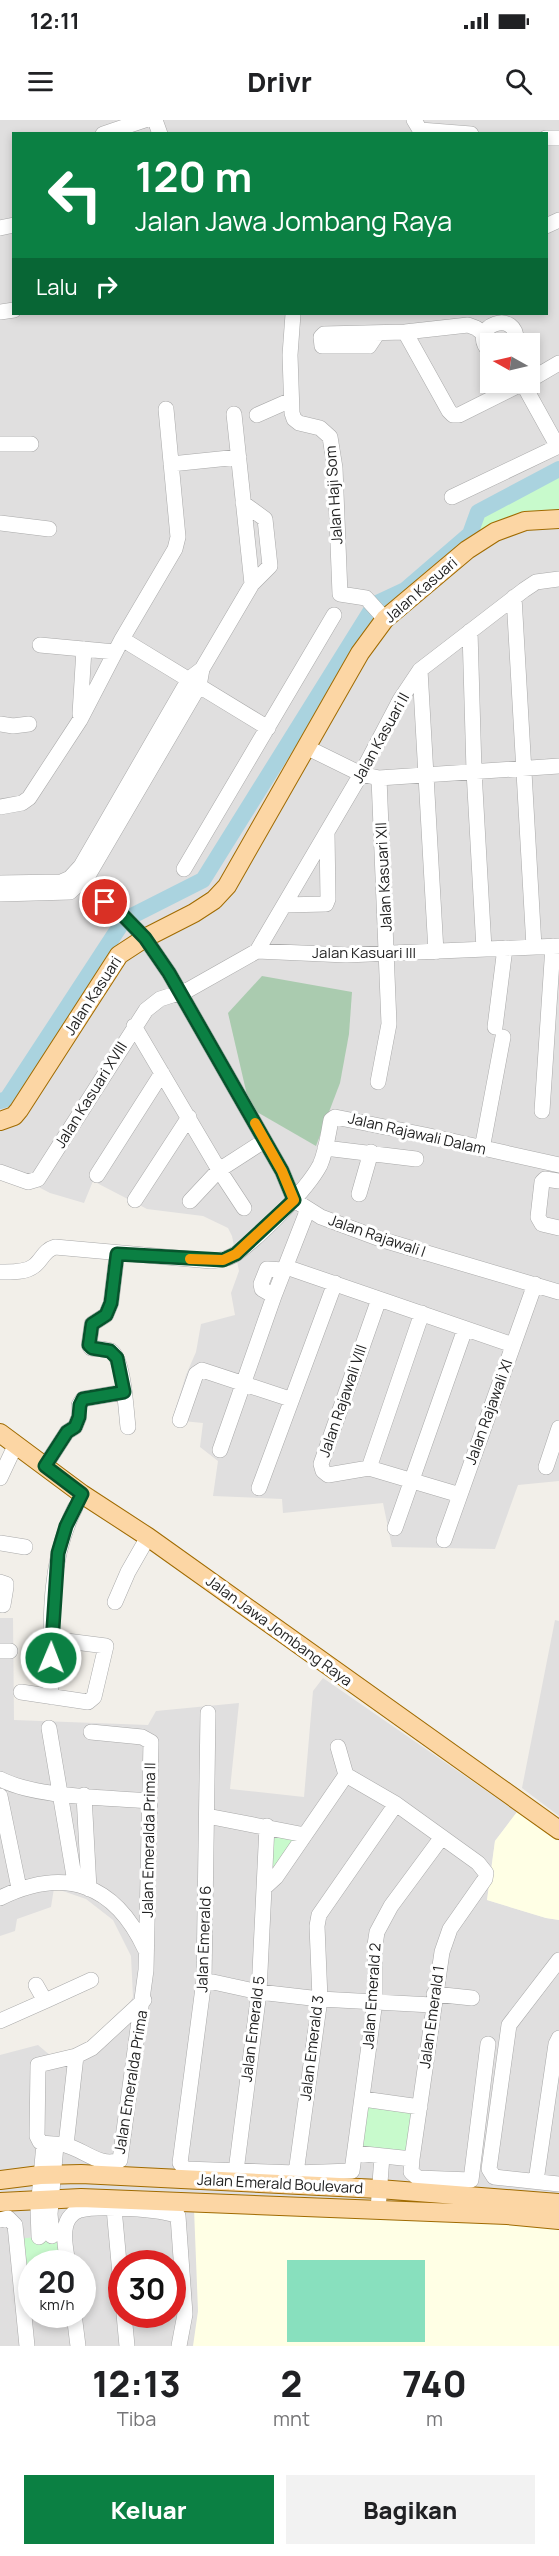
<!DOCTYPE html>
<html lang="id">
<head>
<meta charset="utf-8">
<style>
  :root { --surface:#fff; --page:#f2f2f2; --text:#202124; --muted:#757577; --accent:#0b8043 }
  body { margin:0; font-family:Manrope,sans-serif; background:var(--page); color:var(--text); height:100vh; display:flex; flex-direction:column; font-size:22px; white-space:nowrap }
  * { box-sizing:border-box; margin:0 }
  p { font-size:20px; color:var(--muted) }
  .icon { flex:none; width:33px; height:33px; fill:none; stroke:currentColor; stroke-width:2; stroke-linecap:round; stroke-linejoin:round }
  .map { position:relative; height:2226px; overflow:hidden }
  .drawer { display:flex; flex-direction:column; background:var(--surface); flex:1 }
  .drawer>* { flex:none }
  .hud { position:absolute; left:12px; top:12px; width:536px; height:183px; border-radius:0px; box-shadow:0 3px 9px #0003; background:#0b8043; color:#fff; overflow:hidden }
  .needle { width:39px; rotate:278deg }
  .controls { position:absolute; left:480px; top:213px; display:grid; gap:12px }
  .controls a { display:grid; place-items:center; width:60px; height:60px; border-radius:0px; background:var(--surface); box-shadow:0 3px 9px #0003; font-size:30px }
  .speed { position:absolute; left:18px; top:2130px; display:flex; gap:12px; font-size:30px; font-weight:700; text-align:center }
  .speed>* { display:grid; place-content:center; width:78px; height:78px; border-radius:50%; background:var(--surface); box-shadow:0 3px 9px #0003; line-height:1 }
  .speed small { font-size:15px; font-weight:400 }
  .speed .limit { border:9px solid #d22; background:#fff; color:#111 }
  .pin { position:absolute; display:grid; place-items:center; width:51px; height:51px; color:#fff; margin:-26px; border:3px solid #fff; border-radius:50%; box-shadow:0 2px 6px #0007 }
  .me { position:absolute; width:66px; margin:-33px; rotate:1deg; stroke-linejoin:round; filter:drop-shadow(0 0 4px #0008) }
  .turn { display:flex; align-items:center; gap:21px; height:126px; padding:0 24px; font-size:27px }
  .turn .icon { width:78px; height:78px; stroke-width:2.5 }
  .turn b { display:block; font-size:42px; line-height:51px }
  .then { display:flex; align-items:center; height:57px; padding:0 24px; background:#0003; gap:12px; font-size:22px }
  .eta { display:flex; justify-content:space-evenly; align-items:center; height:102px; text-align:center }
  .eta b { font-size:36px; font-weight:800; line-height:42px }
  .cta { display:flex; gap:12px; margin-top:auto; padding:12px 24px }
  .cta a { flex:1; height:69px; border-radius:0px; background:var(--accent); color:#fff; font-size:24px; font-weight:800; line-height:69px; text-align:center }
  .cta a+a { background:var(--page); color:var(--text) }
  .status { display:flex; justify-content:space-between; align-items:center; height:42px; padding:0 30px; background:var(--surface); direction:ltr }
  .status svg { height:16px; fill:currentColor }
  header { display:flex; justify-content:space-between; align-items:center; height:78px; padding:0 24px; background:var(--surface); font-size:27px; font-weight:800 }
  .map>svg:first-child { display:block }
  .residential { fill:#e0dfdf; fill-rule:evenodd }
  .education { fill:#ffffe5 }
  .cemetery { fill:#aacbaf }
  .park { fill:#c8facc }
  .pitch { fill:#88e0be }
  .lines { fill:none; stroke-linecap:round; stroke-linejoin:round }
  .river { stroke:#aad3df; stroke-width:16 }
  .minor-casing { stroke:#a9a9a9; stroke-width:16 }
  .major-casing { stroke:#a06b00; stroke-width:20 }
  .minor { stroke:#fff; stroke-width:15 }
  .major { stroke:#fcd6a4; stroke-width:18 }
  .route-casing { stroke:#07532c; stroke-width:15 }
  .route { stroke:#0b8043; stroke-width:10 }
  .slow { stroke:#f59e0b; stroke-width:10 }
  .labels { text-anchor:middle; stroke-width:6; stroke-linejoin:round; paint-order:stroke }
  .street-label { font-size:15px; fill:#222; stroke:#fff }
</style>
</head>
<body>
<div class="status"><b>12:11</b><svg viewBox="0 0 49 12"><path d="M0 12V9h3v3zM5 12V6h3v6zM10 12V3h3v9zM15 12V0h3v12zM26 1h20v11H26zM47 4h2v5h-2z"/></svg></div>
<header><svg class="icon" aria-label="menu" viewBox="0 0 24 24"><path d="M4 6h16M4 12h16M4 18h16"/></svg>Drivr<svg class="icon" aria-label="search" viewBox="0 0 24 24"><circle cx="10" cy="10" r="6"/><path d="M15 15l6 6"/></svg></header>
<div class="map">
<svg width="559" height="2226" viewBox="0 0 559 2226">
  <rect width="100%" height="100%" fill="#f2efe9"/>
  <!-- residential -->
  <path class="residential" d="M 0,0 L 559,0 L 559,1361 L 518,1365 L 495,1429 L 392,1427 L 383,1383 L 283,1393 L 282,1379 L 213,1376 L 218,1341 L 200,1327 L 203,1303 L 172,1300 L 186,1255 L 196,1232 L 201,1204 L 235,1195 L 231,1173 L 239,1151 L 232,1116 L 228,1108 L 203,1096 L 147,1089 L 93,1061 L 84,1083 L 50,1073 L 0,1047 ZM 14,14 L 546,14 L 546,194 L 14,194 ZM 490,224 L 530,224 L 530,262 L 490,262 Z
    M 0,1498 L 13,1498 L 14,1600 L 148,1605 L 156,1591 L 239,1583 L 230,1669 L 304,1677 L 313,1571 L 323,1558 L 517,1692 L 495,1721 L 487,1780 L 546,1798 L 559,1800 L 559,2226 L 0,2226 L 0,1935 L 38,1925 L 51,1936 L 83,1925 L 120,1900 L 133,1877 L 131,1836 L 113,1800 L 86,1779 L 54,1768 L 51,1787 L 17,1799 L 15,1811 L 0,1816 ZM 32,2144 L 82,2144 L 82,2194 L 32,2194 ZM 122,2144 L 172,2144 L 172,2194 L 122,2194 Z
    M 555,1500 L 559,1501 L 559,1696 L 522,1668 Z"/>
  <!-- education -->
  <path class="education" d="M 517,1692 L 559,1721 L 559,1800 L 546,1798 L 487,1780 L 495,1721 Z
    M 194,2089 L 535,2102 L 559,2109 L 559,2226 L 193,2226 L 198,2191 Z"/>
  <!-- cemetery -->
  <path class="cemetery" d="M 262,856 L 352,872 L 349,914 L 340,963 L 316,1026 L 250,988 L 228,893 Z"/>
  <!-- park -->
  <path class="park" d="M 559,347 L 559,393 L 445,440 L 446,434 L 476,408 L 484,387 Z
    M 267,1706 L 305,1715 L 272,1761 Z
    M 363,1979 L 420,1987 L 412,2039 L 355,2033 Z
    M 65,2114 L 68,2143 L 32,2144 L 31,2156 L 21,2157 L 17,2119 Z"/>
  <!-- pitch -->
  <path class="pitch" d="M 287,2140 L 425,2140 L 425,2222 L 287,2222 Z"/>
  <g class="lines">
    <!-- river -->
    <path class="river" d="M 0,981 L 7,979 L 124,800 L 203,760 L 375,484 L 405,470 L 470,414 L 478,392 L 559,349"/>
    <defs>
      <path id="minor" d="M 155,0 L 160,14
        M 414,0 L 420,10 L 471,14
        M 103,14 L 145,0
        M 546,18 L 559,18
        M 546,106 L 559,100
        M 0,108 L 14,105
        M 0,192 L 14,190
        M 293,194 L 290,235 L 292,293 L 294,299 L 299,303 L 320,308 L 330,317 L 335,348 L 340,474 L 366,478 L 385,499
        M 405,212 L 449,291 L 453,295 L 459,295 L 525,262
        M 377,214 L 369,226 L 322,226 L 321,217 L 324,214 L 405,212 L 468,205 L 476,208 L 484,214
        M 490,232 C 465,206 520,186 516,224
        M 530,260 L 559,243
        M 522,262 L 558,327
        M 257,295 L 291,280
        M 0,324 L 31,324
        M 171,344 L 239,337
        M 452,377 L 559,326
        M 243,383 L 265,399 L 270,446 L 252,464
        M 0,403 L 49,409
        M 514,477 L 534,827
        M 470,511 L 474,651 L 484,829
        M 122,519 L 268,608
        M 40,525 L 115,532
        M 420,550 L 436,832
        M 80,594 L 84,529
        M 0,604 L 13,606 L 29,604
        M 306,627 L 361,654 L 379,658 L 559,646
        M 0,687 L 22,683 L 29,678 L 80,600 L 122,519 L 175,429 L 178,417 L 166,289
        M 184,749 L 334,495
        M 75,753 L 104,782 L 110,782 L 145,818 L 169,853 L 282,1051 L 294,1080 L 321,1097 L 383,1120 L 559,1172
        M 0,763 L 61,762 L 70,758 L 81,746 L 189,559 L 202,549
        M 0,774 L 70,772 L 89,754 L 199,566 L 202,549 L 252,464 L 234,294
        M 284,785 L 326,784 L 328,779 L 327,713
        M 257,831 L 361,654 L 400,580 L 420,550 L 524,470 L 536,462 L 559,459
        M 134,906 L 219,1050 L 244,1088
        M 495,907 L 505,828
        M 378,962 L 389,904 L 379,658
        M 542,991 L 553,826
        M 325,1028 L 416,1039
        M 482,1029 L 503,917
        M 0,1052 L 28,1062 L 38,1059 L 146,890 L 160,879 L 188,870 L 257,831 L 346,835 L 559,826
        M 97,1055 L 162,953
        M 559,1061 L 545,1059 L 542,1062 L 538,1097 L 542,1104 L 559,1108
        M 359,1074 L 371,1032
        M 135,1080 L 189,997
        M 190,1081 L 219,1050 L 264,1021
        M 117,1134 L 111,1183 L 106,1195 L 92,1204 L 89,1225 L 91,1228 C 97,1229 106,1229 111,1231 C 124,1239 126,1291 128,1307
        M 286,1147 L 513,1225
        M 0,1152 C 10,1152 25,1153 34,1146 C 42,1140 44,1130 55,1127 L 211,1141 C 220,1140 229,1139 237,1133 C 260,1116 307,1070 320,1045 C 326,1032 328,1015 331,1000 L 335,997 L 425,1015 L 559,1045
        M 274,1176 L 262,1169 L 261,1164 L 267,1149 L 284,1150
        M 379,1179 L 321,1344 L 323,1351 L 328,1355 L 369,1348 L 460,1375
        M 180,1300 L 196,1254 L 202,1250 L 290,1279
        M 220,1330 L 274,1176 L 308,1089
        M 45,1346 L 67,1312 L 75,1307 L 79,1297 L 79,1285 L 83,1279 L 124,1272
        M 546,1347 L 559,1308
        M 369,1348 L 422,1193
        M 0,1358 L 16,1324
        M 259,1368 L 335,1163
        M 395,1408 L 465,1209
        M 444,1420 L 535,1164
        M 0,1423 L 25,1427
        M 0,1462 L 6,1464 L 6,1467 L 3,1485
        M 115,1482 L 128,1452 L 148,1417
        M 0,1531 L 10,1531
        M 21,1572 L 88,1582 L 94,1577 L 106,1526 L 51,1519
        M 51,1577 C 51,1515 46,1445 75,1388
        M 208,1593 L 204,1860 L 180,2043 L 185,2049 L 296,2053 L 352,2051 L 375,1881 L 375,1825 L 377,1812 L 391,1786 L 442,1717
        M 49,1608 L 75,1762
        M 91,1612 L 142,1617 L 151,1622 L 146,1850 L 120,2040 C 100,2048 83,2029 65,2025 C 56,2023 48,2025 40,2022 L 37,2016 L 38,1945 L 76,1936 L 92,1928 L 144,1880
        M 338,1627 L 346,1655
        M 346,1655 L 396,1684 L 478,1743 L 486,1753 L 485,1759 L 450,1809 L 442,1832 L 412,2039 L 411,2052 L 418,2058 L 471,2060 L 488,1924
        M 0,1659 C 37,1678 106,1677 149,1681
        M 84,1675 L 89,1769
        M 0,1676 L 19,1768
        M 207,1696 L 305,1715
        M 264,1768 L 276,1757 L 346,1655
        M 0,1778 C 65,1746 115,1764 145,1829
        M 559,1840 L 509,1905 L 489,2049 L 494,2057 L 559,2064
        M 204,1860 L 259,1872 L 320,1879 L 432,1885
        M 36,1865 L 45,1881 L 91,1860
        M 434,1874 L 472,1878
        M 0,1901 L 45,1881
        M 363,1979 L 420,1987
        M 66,2025 L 76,1936
        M 355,2033 L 412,2039
        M 236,2051 L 259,1872 L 267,1706
        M 296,2053 L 320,1879 L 317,1806 L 319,1795 L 396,1684
        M 536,2061 L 556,1924 L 559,1918
        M 114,2088 L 122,2176
        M 378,2090 L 382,2036
        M 0,2100 L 8,2098 L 15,2105 L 27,2226
        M 52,2116 L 50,2094 L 56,2025
        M 39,2117 L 38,2089 L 44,2024
        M 68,2144 C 66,2130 61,2110 69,2098 C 72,2094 76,2091 80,2090 C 97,2085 162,2089 178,2096 L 185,2194 L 179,2226
        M 74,2194 L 78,2226
        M 124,2194 L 127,2226"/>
      <path id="major" d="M 0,1001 L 14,996 L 19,990 L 119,835 L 145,818 L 194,793 L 214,780 L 227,766 L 360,533 L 385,499 L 467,430 L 495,412 L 525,401 L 559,399
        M 0,1313 L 82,1374 L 148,1417 L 559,1710
        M 0,2060 L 40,2055 L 81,2054 L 379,2069 L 559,2083
        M 0,2082 L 81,2078 L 507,2095 L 559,2100"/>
    </defs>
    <!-- minor casing -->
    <use href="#minor" class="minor-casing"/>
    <!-- major casing -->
    <use href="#major" class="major-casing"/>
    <!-- minor -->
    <use href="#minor" class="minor"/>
    <!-- major -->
    <use href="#major" class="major"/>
  </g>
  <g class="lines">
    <defs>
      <path id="route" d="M 51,1538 L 58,1433 L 66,1406 L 82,1374 L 45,1346 L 67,1312 L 75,1307 L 79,1297 L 80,1285 L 83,1279 L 124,1272 L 117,1238 L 110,1231 L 92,1228 L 89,1225 L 92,1204 L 106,1195 L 111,1183 L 117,1134 L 223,1140 L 236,1134 L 294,1080 L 282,1051 L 169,853 L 145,818 L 110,782 L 105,782"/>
    </defs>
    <!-- route casing -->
    <use href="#route" class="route-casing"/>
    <!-- route -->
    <use href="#route" class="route"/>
    <!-- slow -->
    <path class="slow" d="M 190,1139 L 223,1140 L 236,1134 L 294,1080 L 282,1051 L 255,1003"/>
  </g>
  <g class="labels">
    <!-- street labels -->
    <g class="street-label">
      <text transform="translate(334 375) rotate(-94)" y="5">Jalan Haji Som</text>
      <text transform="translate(421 470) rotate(-41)" y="5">Jalan Kasuari</text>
      <text transform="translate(381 618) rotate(-61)" y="5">Jalan Kasuari II</text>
      <text transform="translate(384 757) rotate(-93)" y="5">Jalan Kasuari XII</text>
      <text x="364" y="838">Jalan Kasuari III</text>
      <text transform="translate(93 876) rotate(-57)" y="5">Jalan Kasuari</text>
      <text transform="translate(91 975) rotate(-58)" y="5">Jalan Kasuari XVIII</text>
      <text transform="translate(417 1014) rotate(13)" y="5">Jalan Rajawali Dalam</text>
      <text transform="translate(377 1116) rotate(19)" y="5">Jalan Rajawali I</text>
      <text transform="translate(343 1281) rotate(-71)" y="5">Jalan Rajawali VIII</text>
      <text transform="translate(489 1292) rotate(-70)" y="5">Jalan Rajawali XI</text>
      <text transform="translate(279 1511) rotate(36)" y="5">Jalan Jawa Jombang Raya</text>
      <text transform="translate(149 1720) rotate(-89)" y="5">Jalan Emeralda Prima II</text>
      <text transform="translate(204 1819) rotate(-88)" y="5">Jalan Emerald 6</text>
      <text transform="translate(372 1876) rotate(-86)" y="5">Jalan Emerald 2</text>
      <text transform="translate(432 1897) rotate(-82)" y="5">Jalan Emerald 1</text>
      <text transform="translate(253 1909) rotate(-83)" y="5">Jalan Emerald 5</text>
      <text transform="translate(312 1928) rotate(-83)" y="5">Jalan Emerald 3</text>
      <text transform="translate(131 1962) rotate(-81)" y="5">Jalan Emeralda Prima</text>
      <text transform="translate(280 2064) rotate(3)" y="5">Jalan Emerald Boulevard</text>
    </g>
  </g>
</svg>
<div class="controls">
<a><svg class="needle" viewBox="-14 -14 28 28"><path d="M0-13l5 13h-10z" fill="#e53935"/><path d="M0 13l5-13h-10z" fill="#757577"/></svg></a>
</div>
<div class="speed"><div>20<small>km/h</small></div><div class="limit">30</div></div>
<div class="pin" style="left:105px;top:782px;background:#d93025"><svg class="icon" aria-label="arrive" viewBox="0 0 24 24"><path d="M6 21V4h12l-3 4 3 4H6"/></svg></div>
<svg class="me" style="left:51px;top:1538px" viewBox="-20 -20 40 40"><circle r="17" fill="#0b8043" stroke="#fff" stroke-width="3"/><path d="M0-11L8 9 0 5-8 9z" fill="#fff"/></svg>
<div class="hud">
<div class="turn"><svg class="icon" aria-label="left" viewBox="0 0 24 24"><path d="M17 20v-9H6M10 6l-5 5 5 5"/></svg><div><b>120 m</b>Jalan Jawa Jombang Raya</div></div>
<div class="then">Lalu<svg class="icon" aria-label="right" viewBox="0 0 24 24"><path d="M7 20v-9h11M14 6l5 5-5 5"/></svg></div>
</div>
</div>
<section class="drawer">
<div class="eta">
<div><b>12:13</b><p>Tiba</p></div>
<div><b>2</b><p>mnt</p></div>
<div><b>740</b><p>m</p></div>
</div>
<div class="cta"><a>Keluar</a><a>Bagikan</a></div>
</section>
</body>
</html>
